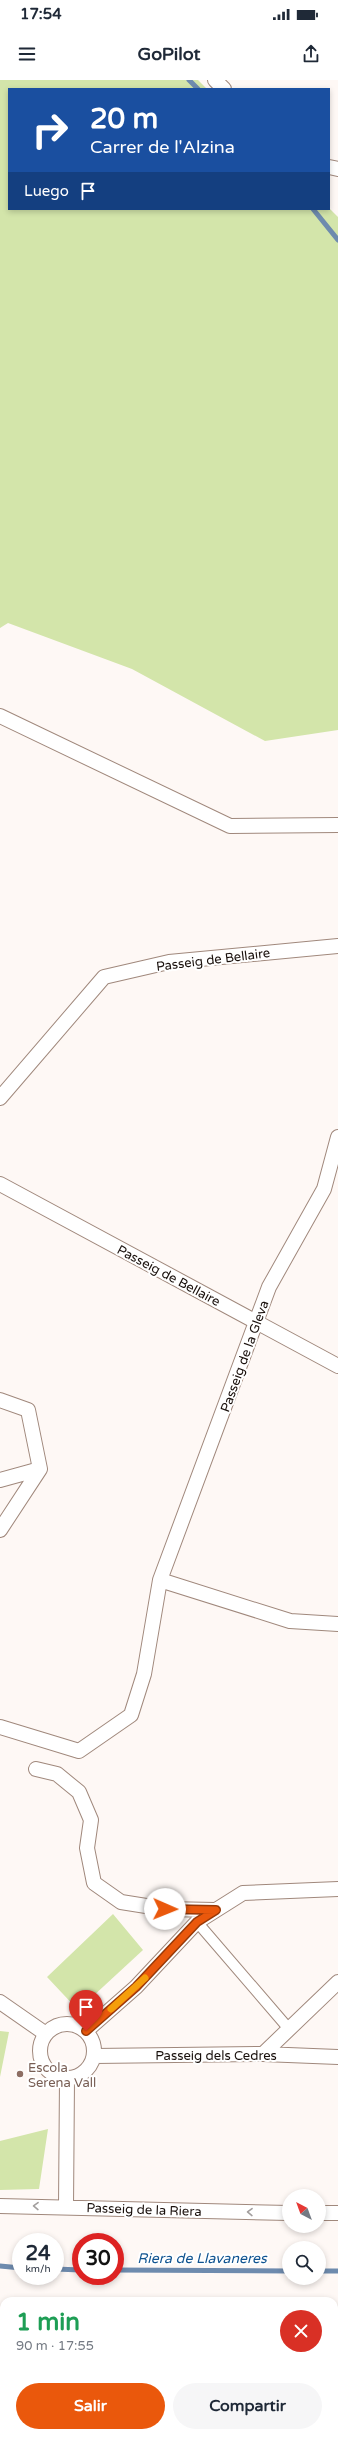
<!DOCTYPE html>
<html lang="es">
<head>
<meta charset="utf-8">
<style>
  :root { --surface:#fff; --page:#f6f6f7; --text:#1f2937; --muted:#747a83; --accent:#ea580c }
  body { margin:0; font-family:"Varela Round",sans-serif; background:var(--page); color:var(--text); height:100vh; display:flex; flex-direction:column; font-size:15px; white-space:nowrap }
  * { box-sizing:border-box; margin:0 }
  p { font-size:13px; color:var(--muted) }
  .icon { flex:none; width:22px; height:22px; fill:none; stroke:currentColor; stroke-width:2; stroke-linecap:round; stroke-linejoin:round }
  .map { position:relative; flex:1; overflow:hidden }
  .panel { position:absolute; left:0px; top:2217px; width:338px; height:140px; display:flex; flex-direction:column; background:var(--surface); border-radius:12px 12px 0 0; box-shadow:0 2px 6px #0003 }
  .panel>* { flex:none }
  .guide { position:absolute; left:8px; top:8px; width:322px; height:122px; border-radius:0px; box-shadow:0 2px 6px #0003; background:#1a4fa0; color:#fff; overflow:hidden }
  .needle { width:26px; rotate:319deg }
  .tools { position:absolute; left:282px; top:2109px; display:grid; gap:8px }
  .tools a { display:grid; place-items:center; width:44px; height:44px; border-radius:50%; background:var(--surface); box-shadow:0 2px 6px #0003; font-size:20px }
  .speed { position:absolute; left:12px; top:2153px; display:flex; gap:8px; font-size:20px; font-weight:700; text-align:center }
  .speed>* { display:grid; place-content:center; width:52px; height:52px; border-radius:50%; background:var(--surface); box-shadow:0 2px 6px #0003; line-height:1 }
  .speed small { font-size:10px; font-weight:400 }
  .speed .limit { border:6px solid #d22; background:#fff; color:#111 }
  .pin { position:absolute; display:grid; place-items:center; width:34px; height:34px; color:#fff; margin:-41px -17px; border-radius:50% 50% 50% 0; rotate:-45deg; box-shadow:0 0 4px #0007 }
  .pin .icon { rotate:45deg }
  .me { position:absolute; width:44px; margin:-22px; rotate:91deg; stroke-linejoin:round; filter:drop-shadow(0 0 3px #0008) }
  .turn { display:flex; align-items:center; gap:14px; height:84px; padding:0 16px; font-size:18px }
  .turn .icon { width:52px; height:52px; stroke-width:2.5 }
  .turn b { display:block; font-size:28px; line-height:34px }
  .then { display:flex; align-items:center; height:38px; padding:0 16px; background:#0003; gap:8px; font-size:15px }
  .round { display:grid; place-items:center; flex:none; width:42px; height:42px; border-radius:21px; background:var(--page) }
  .summary { display:flex; align-items:center; justify-content:space-between; height:68px; padding:0 16px }
  h1 { font-size:24px; font-weight:700; line-height:30px; color:#1e9e55 }
  .action { display:flex; gap:8px; margin-top:auto; padding:8px 16px }
  .action a { flex:1; height:46px; border-radius:24px; background:var(--accent); color:#fff; font-size:16px; font-weight:700; line-height:46px; text-align:center }
  .action a+a { background:var(--page); color:var(--text) }
  .status { display:flex; justify-content:space-between; align-items:center; height:28px; padding:0 20px; background:var(--surface); direction:ltr }
  .status svg { height:11px; fill:currentColor }
  header { display:flex; justify-content:space-between; align-items:center; height:52px; padding:0 16px; background:var(--surface); font-size:18px; font-weight:700 }
  .map>svg:first-child { display:block }
  .green { fill:#d3e5aa }
  .lines { fill:none; stroke-linecap:round; stroke-linejoin:round }
  .stream { stroke:#6e8bae; stroke-width:5 }
  .pedestrian-casing { stroke:#a0887c; stroke-width:12 }
  .minor-casing { stroke:#a0887c; stroke-width:16 }
  .tertiary-casing { stroke:#a0887c; stroke-width:19 }
  .pedestrian { stroke:#fff; stroke-width:10 }
  .minor { stroke:#fff; stroke-width:14 }
  .tertiary { stroke:#fff; stroke-width:17 }
  .oneway { stroke:#a39f9e }
  .route-casing { stroke:#983908; stroke-width:10 }
  .route { stroke:#ea580c; stroke-width:7 }
  .slow { stroke:#f59e0b; stroke-width:7 }
  .education-dot { fill:#8d6e63; stroke:#fff; stroke-width:1.5 }
  .labels { text-anchor:middle; stroke-width:4; stroke-linejoin:round; paint-order:stroke }
  .street-label { font-size:13px; fill:#19100c; stroke:#fff }
  .education-label { font-size:13px; fill:#785e54; stroke:#fff; text-anchor:start }
  .water-label { font-size:14px; font-style:italic; fill:#105390; stroke:#fff }
</style>
</head>
<body>
<div class="status"><b>17:54</b><svg viewBox="0 0 49 12"><path d="M0 12V9h3v3zM5 12V6h3v6zM10 12V3h3v9zM15 12V0h3v12zM26 1h20v11H26zM47 4h2v5h-2z"/></svg></div>
<header><svg class="icon" aria-label="menu" viewBox="0 0 24 24"><path d="M4 6h16M4 12h16M4 18h16"/></svg>GoPilot<svg class="icon" aria-label="share" viewBox="0 0 24 24"><path d="M12 15V3M7 8l5-5 5 5M5 13v7h14v-7"/></svg></header>
<div class="map">
<svg width="338" height="2357" viewBox="0 0 338 2357">
  <rect width="100%" height="100%" fill="#fef8f5"/>
  <!-- green -->
  <path class="green" d="M 0,0 L 198,0 L 207,9 L 9,9 L 9,129 L 329,128 L 338,137 L 338,650 L 265,661 L 132,589 L 8,543 L 0,548 Z
    M 113,1834 L 143,1870 L 78,1930 L 47,1897 Z
    M 0,1951 L 9,1952 L 0,1997 Z
    M 48,2049 L 39,2109 L 0,2110 L 0,2061 Z"/>
  <g class="lines">
    <!-- stream -->
    <path class="stream" d="M 189,0 L 198,9
      M 313,129 L 338,160
      M 0,2186 L 21,2188
      M 55,2189 L 81,2190
      M 115,2190 L 289,2191
      M 319,2191 L 338,2191"/>
    <defs>
      <path id="pedestrian" d="M 197,1842 L 289,1949"/>
      <path id="minor" d="M 215,0 L 224,9
        M 329,87 L 338,89
        M 0,636 L 230,746 L 338,745
        M 0,1018 L 104,897 L 169,882 L 338,866
        M 0,1104 L 338,1286
        M 0,1320 L 28,1330 L 40,1389 L 0,1450
        M 0,1400 L 40,1389
        M 160,1500 L 290,1541 L 338,1544
        M 0,1647 L 79,1671 L 131,1635 L 144,1594 L 160,1500 L 269,1207 L 324,1109 L 338,1057
        M 36,1689 L 57,1694 L 79,1712 L 91,1740 L 87,1768 L 94,1803 L 121,1822 L 165,1829 L 215,1830
        M 0,1922 L 46,1954
        M40 1971a27 27 0 1 1 54 0a27 27 0 1 1-54 0Z
        M 86,1951 L 136,1907 L 197,1842 L 243,1813 L 338,1809
        M 263,1974 L 338,1902
        M 95,1976 L 263,1974 L 338,1977
        M 0,2126 L 289,2133
        M 66,2127 L 67,1999
        M 319,2133 L 338,2133
        M 186,2357 L 186,2353"/>
      <path id="tertiary" d="M 0,2241 L 4,2241
        M 334,2243 L 338,2243"/>
    </defs>
    <!-- pedestrian casing -->
    <use href="#pedestrian" class="pedestrian-casing"/>
    <!-- minor casing -->
    <use href="#minor" class="minor-casing"/>
    <!-- tertiary casing -->
    <use href="#tertiary" class="tertiary-casing"/>
    <!-- pedestrian -->
    <use href="#pedestrian" class="pedestrian"/>
    <!-- minor -->
    <use href="#minor" class="minor"/>
    <!-- tertiary -->
    <use href="#tertiary" class="tertiary"/>
  </g>
  <!-- one-way arrows -->
  <defs><path id="oneway-chevron" d="M-2-3.5L2.5 0L-2 3.5" fill="none" stroke-width="1.6" stroke-linecap="round" stroke-linejoin="round"/></defs>
  <g class="oneway">
    <use href="#oneway-chevron" transform="translate(36 2126) rotate(-179)"/>
    <use href="#oneway-chevron" transform="translate(250 2132) rotate(-179)"/>
  </g>
  <g class="lines">
    <defs>
      <path id="route" d="M 86,1951 L 136,1907 L 197,1842 L 216,1830 L 165,1829"/>
    </defs>
    <!-- route casing -->
    <use href="#route" class="route-casing"/>
    <!-- route -->
    <use href="#route" class="route"/>
    <!-- slow -->
    <path class="slow" d="M 111,1929 L 145,1898"/>
  </g>
  <!-- markers -->
  <circle class="education-dot" cx="20" cy="1994" r="4"/>
  <g class="labels">
    <!-- street labels -->
    <g class="street-label">
      <text transform="translate(213 879) rotate(-7)" y="5">Passeig de Bellaire</text>
      <text transform="translate(169 1195) rotate(28)" y="5">Passeig de Bellaire</text>
      <text transform="translate(244 1276) rotate(-70)" y="5">Passeig de la Gleva</text>
      <text x="216" y="1980">Passeig dels Cedres</text>
      <text transform="translate(144 2129) rotate(2)" y="5">Passeig de la Riera</text>
    </g>
    <!-- education labels -->
    <g class="education-label">
      <text x="28" y="1992">Escola<tspan x="28" dy="15">Serena Vall</tspan></text>
    </g>
    <!-- water labels -->
    <g class="water-label">
      <text x="202" y="2183">Riera de Llavaneres</text>
    </g>
  </g>
</svg>
<div class="tools">
<a><svg class="needle" viewBox="-14 -14 28 28"><path d="M0-13l5 13h-10z" fill="#e53935"/><path d="M0 13l5-13h-10z" fill="#747a83"/></svg></a>
<a><svg class="icon" aria-label="search" viewBox="0 0 24 24"><circle cx="10" cy="10" r="6"/><path d="M15 15l6 6"/></svg></a>
</div>
<div class="speed"><div>24<small>km/h</small></div><div class="limit">30</div></div>
<div class="pin" style="left:86px;top:1951px;background:#d93025"><svg class="icon" aria-label="arrive" viewBox="0 0 24 24"><path d="M6 21V4h12l-3 4 3 4H6"/></svg></div>
<svg class="me" style="left:165px;top:1829px" viewBox="-20 -20 40 40"><circle r="19" fill="#fff"/><path d="M0-13L10 11 0 6-10 11z" fill="#ea580c"/></svg>
<div class="guide">
<div class="turn"><svg class="icon" aria-label="right" viewBox="0 0 24 24"><path d="M7 20v-9h11M14 6l5 5-5 5"/></svg><div><b>20 m</b>Carrer de l'Alzina</div></div>
<div class="then">Luego<svg class="icon" aria-label="arrive" viewBox="0 0 24 24"><path d="M6 21V4h12l-3 4 3 4H6"/></svg></div>
</div>
<section class="panel">
<div class="summary"><div><h1>1 min</h1><p>90 m · 17:55</p></div><a class="round" style="background:#d93025;color:#fff"><svg class="icon" aria-label="close" viewBox="0 0 24 24"><path d="M6 6l12 12M18 6L6 18"/></svg></a></div>
<div class="action"><a>Salir</a><a>Compartir</a></div>
</section>
</div>
</body>
</html>
